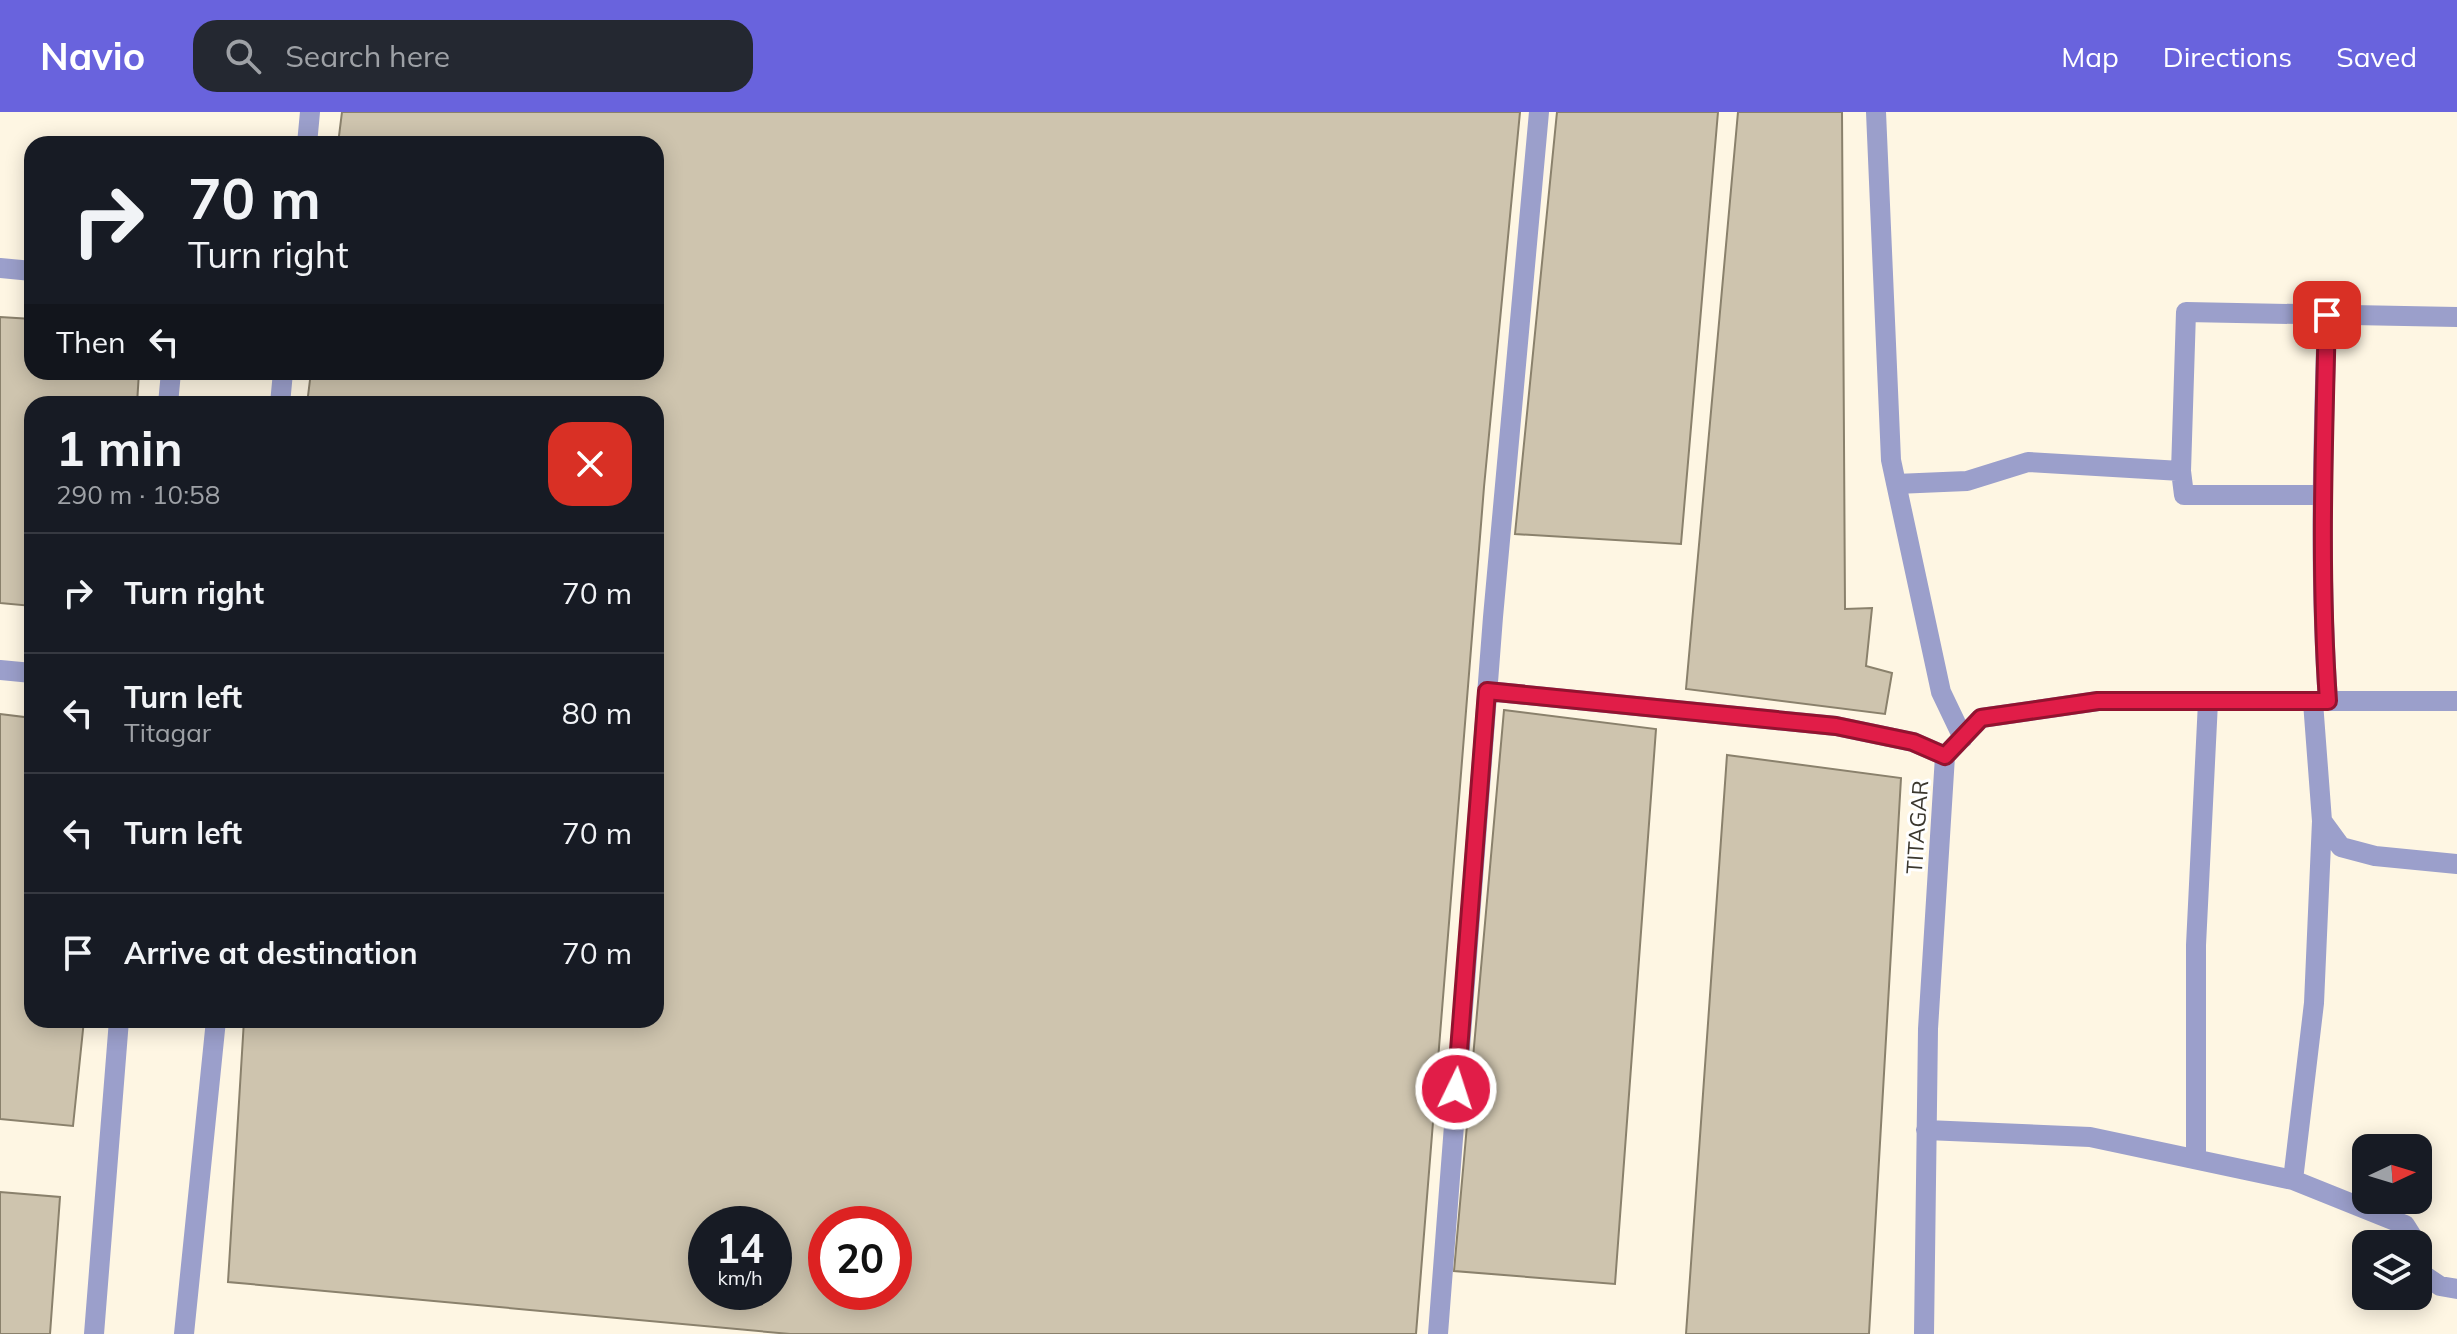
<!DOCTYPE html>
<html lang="en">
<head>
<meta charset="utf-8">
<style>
  :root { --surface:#171b24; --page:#242831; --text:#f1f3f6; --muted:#9ea1a6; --line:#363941; --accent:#6963dd }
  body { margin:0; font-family:Mulish,sans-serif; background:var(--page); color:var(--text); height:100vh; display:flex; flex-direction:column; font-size:30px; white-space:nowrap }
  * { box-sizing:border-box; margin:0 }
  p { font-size:26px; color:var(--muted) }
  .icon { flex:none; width:44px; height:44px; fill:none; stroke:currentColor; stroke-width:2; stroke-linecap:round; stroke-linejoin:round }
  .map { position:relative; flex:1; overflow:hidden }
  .details { position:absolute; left:24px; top:284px; width:640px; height:632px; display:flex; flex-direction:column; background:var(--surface); border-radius:24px; box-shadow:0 4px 20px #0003 }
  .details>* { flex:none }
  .banner { position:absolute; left:24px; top:24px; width:640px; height:244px; border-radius:24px; box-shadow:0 4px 20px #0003; background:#171b24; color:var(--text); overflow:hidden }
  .needle { width:52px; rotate:86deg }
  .fabs { position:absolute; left:2352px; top:1022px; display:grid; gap:16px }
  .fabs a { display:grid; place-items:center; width:80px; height:80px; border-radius:16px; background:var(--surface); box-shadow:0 4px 20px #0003; font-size:40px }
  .speed { position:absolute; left:688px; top:1094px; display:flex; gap:16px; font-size:40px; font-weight:700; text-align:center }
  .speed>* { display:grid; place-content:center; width:104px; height:104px; border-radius:50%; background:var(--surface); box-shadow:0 4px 20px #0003; line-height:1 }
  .speed small { font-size:20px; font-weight:400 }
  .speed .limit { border:12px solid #d22; background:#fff; color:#111 }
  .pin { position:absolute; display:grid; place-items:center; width:68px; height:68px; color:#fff; margin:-34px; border-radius:16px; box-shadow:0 4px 12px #0006 }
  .me { position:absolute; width:88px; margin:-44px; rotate:4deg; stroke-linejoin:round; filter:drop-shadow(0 0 6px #0008) }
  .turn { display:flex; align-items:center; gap:28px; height:168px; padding:0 32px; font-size:36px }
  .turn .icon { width:104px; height:104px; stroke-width:2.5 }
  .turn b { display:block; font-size:56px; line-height:68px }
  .then { display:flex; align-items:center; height:76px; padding:0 32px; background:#0003; gap:16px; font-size:30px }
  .round { display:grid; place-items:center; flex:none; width:84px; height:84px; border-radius:24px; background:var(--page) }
  .overview { display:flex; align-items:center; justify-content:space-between; height:136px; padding:0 32px }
  h1 { font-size:48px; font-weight:700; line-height:60px }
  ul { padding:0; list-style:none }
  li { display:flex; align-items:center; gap:24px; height:120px; padding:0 32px; border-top:2px solid var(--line) }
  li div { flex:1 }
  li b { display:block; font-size:30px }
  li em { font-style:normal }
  header { display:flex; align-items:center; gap:48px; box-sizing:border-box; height:112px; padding:0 40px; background:var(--accent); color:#fff }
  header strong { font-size:38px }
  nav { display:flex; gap:44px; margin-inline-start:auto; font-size:28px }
  .search { width:560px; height:72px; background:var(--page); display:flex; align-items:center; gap:20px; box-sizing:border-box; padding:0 28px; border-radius:24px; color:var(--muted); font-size:30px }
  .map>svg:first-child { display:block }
  .building { fill:#cec4ae; stroke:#8a816c; stroke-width:2; fill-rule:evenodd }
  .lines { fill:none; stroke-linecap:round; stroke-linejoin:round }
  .minor { stroke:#9b9fcb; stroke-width:20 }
  .route-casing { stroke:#92132f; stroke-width:20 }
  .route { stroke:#e11d48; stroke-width:14 }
  .labels { text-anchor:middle; stroke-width:6; stroke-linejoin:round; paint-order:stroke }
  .street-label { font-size:22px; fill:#3b372e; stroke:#fff }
</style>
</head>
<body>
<header>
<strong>Navio</strong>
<div class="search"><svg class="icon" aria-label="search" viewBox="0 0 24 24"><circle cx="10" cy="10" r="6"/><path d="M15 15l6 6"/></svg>Search here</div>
<nav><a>Map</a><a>Directions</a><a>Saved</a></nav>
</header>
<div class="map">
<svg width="2457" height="1222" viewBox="0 0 2457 1222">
  <rect width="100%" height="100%" fill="#fef6e3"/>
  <!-- building -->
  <path class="building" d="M 342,0 L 1520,0 L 1484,375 L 1416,1222 L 790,1222 L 228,1170 L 244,908 L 656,908 L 656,292 L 307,292 L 311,260 L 656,260 L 656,32 L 338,32 ZM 706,1112 L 774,1112 L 774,1180 L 706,1180 ZM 826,1112 L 894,1112 L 894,1180 L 826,1180 Z
    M 1557,0 L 1718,0 L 1681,432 L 1515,422 Z
    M 1738,0 L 1842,0 L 1845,497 L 1872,496 L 1866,554 L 1892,561 L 1885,602 L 1686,577 Z
    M 0,205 L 32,207 L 32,260 L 139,260 L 137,292 L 32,292 L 32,494 L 0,491 Z
    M 1504,598 L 1656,617 L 1615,1172 L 1454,1159 Z
    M 0,602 L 32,606 L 32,908 L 84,908 L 73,1014 L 0,1007 Z
    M 1727,643 L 1901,666 L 1869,1222 L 1686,1222 Z
    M 0,1080 L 60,1085 L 50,1222 L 0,1222 Z"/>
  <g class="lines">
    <!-- minor -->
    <path class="minor" d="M 1876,0 L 1891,348 L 1941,580 L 1963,626
      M 307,32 L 310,0
      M 0,156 L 32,159
      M 2327,203 C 2323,332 2319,460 2328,589
      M 168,292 L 171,260
      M 280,292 L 283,260
      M 1896,372 L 1967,369 L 2028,350 L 2181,359
      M 2322,383 L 2184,383 L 2181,359 L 2186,200 L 2457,205
      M 0,558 L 32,561
      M 1487,579 L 1836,614 L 1913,630 L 1945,644
      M 2313,590 L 2322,709 L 2341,735 L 2375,744 L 2457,752
      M 1926,1018 L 2090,1025 L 2293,1068 L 2405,1113 L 2417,1132
      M 2196,1047 L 2196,833 L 2208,590
      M 2293,1068 L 2314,891 L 2322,709
      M 2418,1140 L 2422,1162 L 2440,1174 L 2457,1177
      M 94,1222 L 119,908
      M 184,1222 L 216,908
      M 1438,1222 L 1493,505 L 1539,0
      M 1924,1222 L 1928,917 L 1945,644 L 1981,606 L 2098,589 L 2457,589"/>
  </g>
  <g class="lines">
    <defs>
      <path id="route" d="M 1456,977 L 1487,579 L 1836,614 L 1913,630 L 1945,644 L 1981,606 L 2098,589 L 2328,589 C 2319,460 2324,332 2327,203"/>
    </defs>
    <!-- route casing -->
    <use href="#route" class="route-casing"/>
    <!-- route -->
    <use href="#route" class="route"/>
  </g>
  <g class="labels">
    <!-- street labels -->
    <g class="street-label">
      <text transform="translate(1917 715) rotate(-86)" y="8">TITAGAR</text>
    </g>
  </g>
</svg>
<div class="fabs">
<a><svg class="needle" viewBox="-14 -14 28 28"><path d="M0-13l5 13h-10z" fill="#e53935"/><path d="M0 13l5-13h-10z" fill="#9ea1a6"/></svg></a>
<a><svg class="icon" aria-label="layers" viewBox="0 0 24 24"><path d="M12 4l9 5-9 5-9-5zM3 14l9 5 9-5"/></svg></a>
</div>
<div class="speed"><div>14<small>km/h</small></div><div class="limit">20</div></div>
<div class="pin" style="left:2327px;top:203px;background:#d93025"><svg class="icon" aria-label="arrive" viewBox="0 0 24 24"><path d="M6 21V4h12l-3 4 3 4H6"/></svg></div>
<svg class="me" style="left:1456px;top:977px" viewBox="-20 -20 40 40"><circle r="17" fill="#e11d48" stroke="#fff" stroke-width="3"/><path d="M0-11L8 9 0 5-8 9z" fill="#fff"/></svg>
<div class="banner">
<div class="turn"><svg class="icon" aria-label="right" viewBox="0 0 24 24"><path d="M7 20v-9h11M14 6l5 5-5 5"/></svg><div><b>70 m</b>Turn right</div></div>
<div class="then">Then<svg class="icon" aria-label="left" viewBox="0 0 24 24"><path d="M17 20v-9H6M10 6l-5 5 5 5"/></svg></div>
</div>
<section class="details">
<div class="overview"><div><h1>1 min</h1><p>290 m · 10:58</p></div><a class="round" style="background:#d93025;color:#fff"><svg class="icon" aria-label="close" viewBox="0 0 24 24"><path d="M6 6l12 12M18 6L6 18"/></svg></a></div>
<ul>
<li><svg class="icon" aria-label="right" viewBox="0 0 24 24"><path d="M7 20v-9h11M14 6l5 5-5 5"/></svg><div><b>Turn right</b></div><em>70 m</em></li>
<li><svg class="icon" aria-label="left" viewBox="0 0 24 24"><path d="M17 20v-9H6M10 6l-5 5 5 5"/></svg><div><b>Turn left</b><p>Titagar</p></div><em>80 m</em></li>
<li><svg class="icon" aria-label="left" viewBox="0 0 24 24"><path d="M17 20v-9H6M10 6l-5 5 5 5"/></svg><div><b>Turn left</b></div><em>70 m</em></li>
<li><svg class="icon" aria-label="arrive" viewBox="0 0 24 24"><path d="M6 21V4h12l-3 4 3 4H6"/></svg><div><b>Arrive at destination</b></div><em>70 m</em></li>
</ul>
</section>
</div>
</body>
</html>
